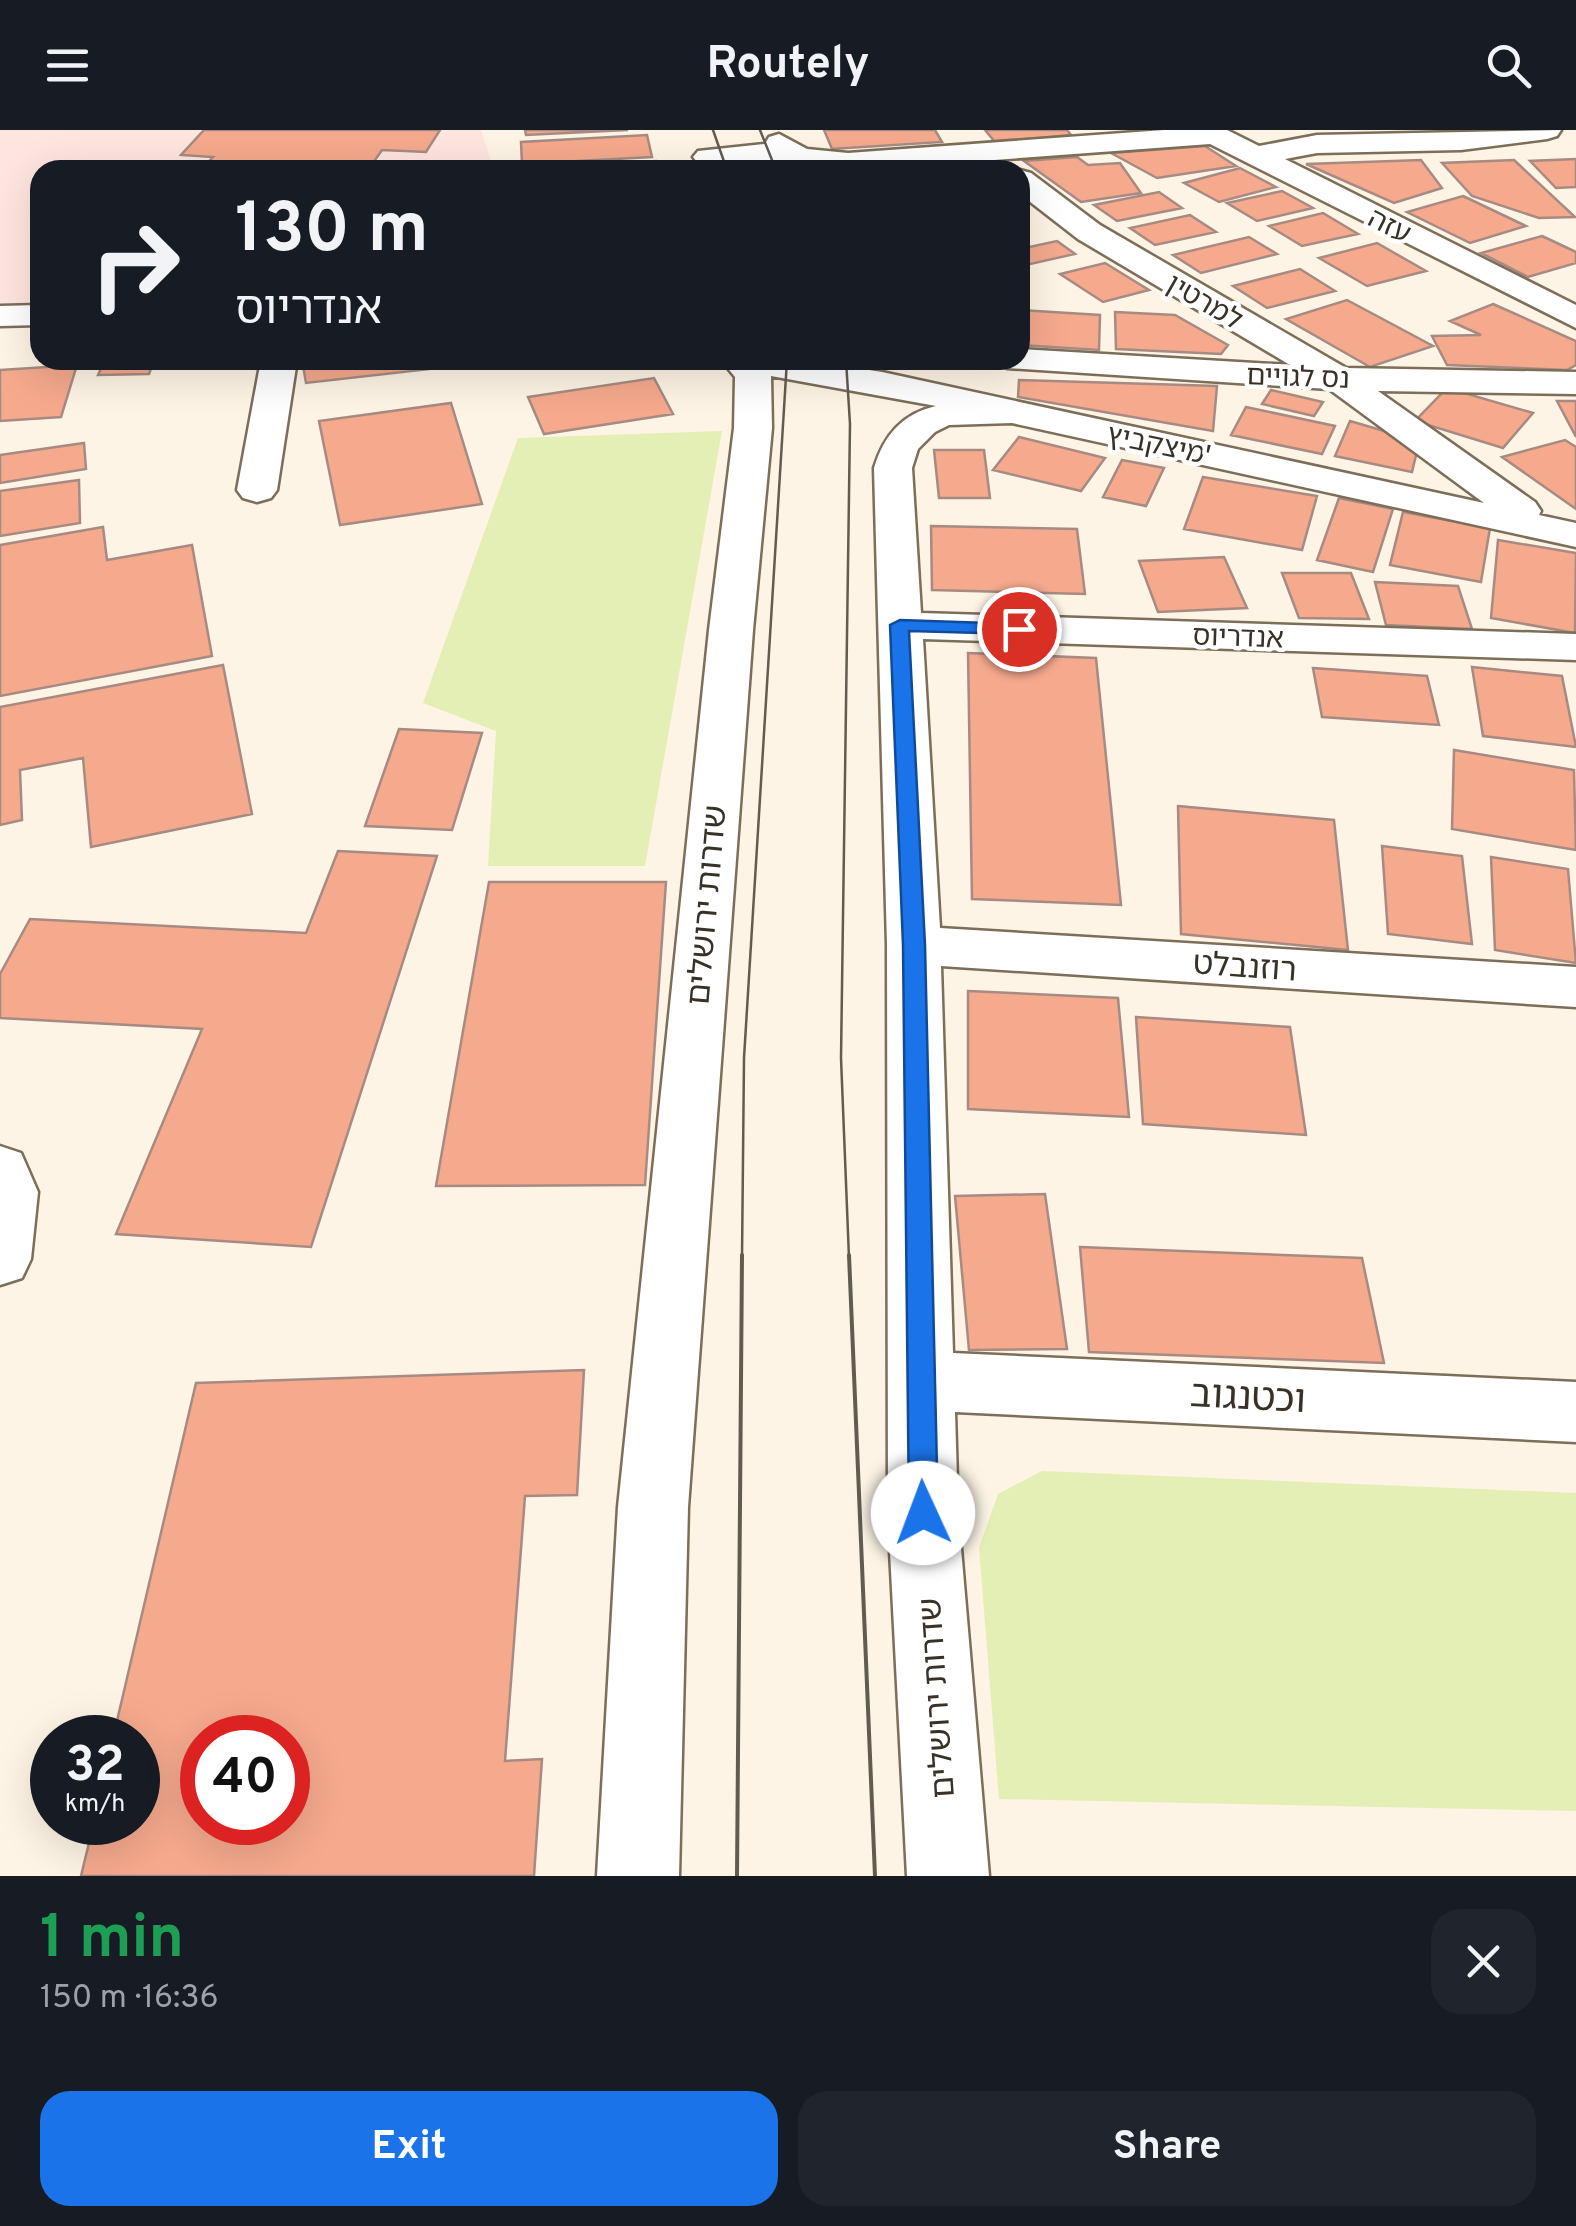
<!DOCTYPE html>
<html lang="en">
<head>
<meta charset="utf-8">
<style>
  :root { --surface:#171b24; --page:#20242c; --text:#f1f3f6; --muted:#9ea1a6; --accent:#1a73e8 }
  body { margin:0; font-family:Overpass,"Noto Sans Hebrew",sans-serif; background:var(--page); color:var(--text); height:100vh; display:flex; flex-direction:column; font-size:38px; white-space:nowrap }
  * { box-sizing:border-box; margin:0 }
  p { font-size:32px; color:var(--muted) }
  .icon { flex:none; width:55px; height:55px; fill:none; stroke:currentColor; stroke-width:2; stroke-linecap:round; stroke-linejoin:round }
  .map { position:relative; height:1746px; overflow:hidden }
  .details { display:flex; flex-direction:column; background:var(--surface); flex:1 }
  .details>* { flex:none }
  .top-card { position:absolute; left:30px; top:30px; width:1000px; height:210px; border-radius:30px; box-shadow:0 10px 40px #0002; background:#171b24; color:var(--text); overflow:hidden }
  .speed { position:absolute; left:30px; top:1585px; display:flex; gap:20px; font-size:50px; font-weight:700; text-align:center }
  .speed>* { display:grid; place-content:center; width:130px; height:130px; border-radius:50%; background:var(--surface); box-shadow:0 10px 40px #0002; line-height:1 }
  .speed small { font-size:25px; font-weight:400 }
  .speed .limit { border:15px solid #d22; background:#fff; color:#111 }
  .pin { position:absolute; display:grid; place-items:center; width:85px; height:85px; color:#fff; margin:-42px; border:5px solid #fff; border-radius:50%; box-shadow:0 2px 10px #0007 }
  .me { position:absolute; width:110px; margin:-55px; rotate:358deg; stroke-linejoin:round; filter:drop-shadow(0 0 8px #0008) }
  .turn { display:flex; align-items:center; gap:35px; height:210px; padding:0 40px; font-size:45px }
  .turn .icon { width:130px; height:130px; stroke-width:2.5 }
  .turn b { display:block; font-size:70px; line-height:85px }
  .round { display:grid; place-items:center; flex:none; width:105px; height:105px; border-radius:30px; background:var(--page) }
  .summary { display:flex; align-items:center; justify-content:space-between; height:170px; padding:0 40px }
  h1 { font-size:60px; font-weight:700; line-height:75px; color:#1e9e55 }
  .cta { display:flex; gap:20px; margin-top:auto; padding:20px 40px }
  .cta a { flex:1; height:115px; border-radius:30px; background:var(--accent); color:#fff; font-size:40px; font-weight:700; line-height:115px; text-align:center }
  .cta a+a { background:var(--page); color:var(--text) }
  header { display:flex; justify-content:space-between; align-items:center; height:130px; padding:0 40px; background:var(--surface); font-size:45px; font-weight:700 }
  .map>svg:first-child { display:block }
  .education { fill:#ffe5df }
  .green { fill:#e3efb4 }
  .building { fill:#f5a98d; stroke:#a78b82; stroke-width:2.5; fill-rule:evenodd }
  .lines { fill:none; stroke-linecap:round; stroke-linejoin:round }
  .minor-casing { stroke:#7c6e58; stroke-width:5 }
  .minor { fill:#fff; fill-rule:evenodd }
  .tram-far1 { stroke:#625b50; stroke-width:2.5 }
  .tram { stroke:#625b50; stroke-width:4 }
  .route { fill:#1a73e8; stroke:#114b97; stroke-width:2.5 }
  .labels { text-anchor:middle; stroke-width:9; stroke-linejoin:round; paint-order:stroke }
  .far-street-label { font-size:28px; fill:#373127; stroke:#fff }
  .street-label { font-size:32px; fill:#373127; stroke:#fff }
  .near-street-label { font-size:38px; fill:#373127; stroke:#fff }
</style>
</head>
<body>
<header><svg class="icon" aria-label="menu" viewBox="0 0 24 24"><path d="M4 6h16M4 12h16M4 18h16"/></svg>Routely<svg class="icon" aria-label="search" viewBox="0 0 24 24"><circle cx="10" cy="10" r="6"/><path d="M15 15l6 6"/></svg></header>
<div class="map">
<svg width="1576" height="1746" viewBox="0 0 1576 1746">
  <rect width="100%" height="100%" fill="#fdf4e5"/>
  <!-- education -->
  <path class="education" d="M 0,0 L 481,0 L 494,40 L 40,40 L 40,173 L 0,173 Z"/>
  <!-- green -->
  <path class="green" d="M 722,301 L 645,736 L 488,736 L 496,601 L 423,573 L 518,308 Z
    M 1042,1341 L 1576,1363 L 1576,1681 L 999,1669 L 979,1418 L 998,1364 Z"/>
  <!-- building -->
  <path class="building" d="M 204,0 L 440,0 L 426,22 L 382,20 L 368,40 L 277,36 L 274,40 L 201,40 L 213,27 L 181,25 Z
    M 525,0 L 628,0 L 526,5 Z
    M 824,0 L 935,0 L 942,12 L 832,19 Z
    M 985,0 L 1067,0 L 1071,5 L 995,12 Z
    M 647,5 L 652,27 L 522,34 L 521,12 Z
    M 1205,16 L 1236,36 L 1157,48 L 1111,23 Z
    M 1077,27 L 1088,35 L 1120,33 L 1141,63 L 1081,72 L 1024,31 Z
    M 1576,29 L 1576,57 L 1556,58 L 1530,31 Z
    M 1421,30 L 1442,58 L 1394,73 L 1306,34 Z
    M 1514,30 L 1575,87 L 1539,88 L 1472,66 L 1442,33 Z
    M 656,31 L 658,40 L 556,37 Z
    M 982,34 L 985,40 L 883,40 Z
    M 1240,38 L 1276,57 L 1219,72 L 1184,53 Z
    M 1282,61 L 1313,78 L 1257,91 L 1227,73 Z
    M 1159,62 L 1182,78 L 1117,91 L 1094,75 Z
    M 1463,66 L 1526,96 L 1470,113 L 1407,82 Z
    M 1323,83 L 1358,104 L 1302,116 L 1269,96 Z
    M 1190,85 L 1216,102 L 1155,115 L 1130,98 Z
    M 1542,106 L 1576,122 L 1576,133 L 1528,147 L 1481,123 Z
    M 1249,107 L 1277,124 L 1201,143 L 1173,125 Z
    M 1057,111 L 1075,124 L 1026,135 L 1020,130 L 1020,119 Z
    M 1377,113 L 1426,141 L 1367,156 L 1319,128 Z
    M 1105,133 L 1149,160 L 1103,172 L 1060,144 Z
    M 1300,139 L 1335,161 L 1267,178 L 1233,156 Z
    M 1347,170 L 1433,216 L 1370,237 L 1286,189 Z
    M 1493,174 L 1576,211 L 1576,235 L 1567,240 L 1447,235 L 1432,206 L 1481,205 L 1450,191 Z
    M 1020,180 L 1100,185 L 1099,220 L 1020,215 Z
    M 1115,182 L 1175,185 L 1228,215 L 1221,224 L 1116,219 Z
    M 105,230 L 154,230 L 149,244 L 98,245 Z
    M 302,230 L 428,230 L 430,239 L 306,253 Z
    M 77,235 L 61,287 L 0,291 L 0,240 Z
    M 654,248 L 673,284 L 544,304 L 528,267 Z
    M 1019,250 L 1217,256 L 1213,301 L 1018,267 Z
    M 1447,258 L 1533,283 L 1503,318 L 1415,291 Z
    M 1271,260 L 1323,272 L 1314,286 L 1262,274 Z
    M 1557,271 L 1576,271 L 1576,307 Z
    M 451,273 L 482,374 L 340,395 L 319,291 Z
    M 1246,277 L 1335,296 L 1322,324 L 1231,305 Z
    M 1350,291 L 1391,303 L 1417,321 L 1412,342 L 1335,326 Z
    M 1019,307 L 1105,328 L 1081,361 L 993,340 Z
    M 1565,310 L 1576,317 L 1576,379 L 1502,327 Z
    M 84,313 L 86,339 L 0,353 L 0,325 Z
    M 934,320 L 984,320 L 990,368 L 939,368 Z
    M 1122,330 L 1164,338 L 1146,376 L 1103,367 Z
    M 1203,347 L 1317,366 L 1302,420 L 1184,399 Z
    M 79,350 L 80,393 L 0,406 L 0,361 Z
    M 1339,368 L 1393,379 L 1373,442 L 1317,430 Z
    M 1403,382 L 1490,398 L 1481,452 L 1390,435 Z
    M 931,396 L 1077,399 L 1085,464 L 932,460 Z
    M 103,397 L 107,430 L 192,415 L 212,526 L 0,566 L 0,415 Z
    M 1498,410 L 1576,423 L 1575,503 L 1491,488 Z
    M 1224,427 L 1247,478 L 1158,482 L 1139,431 Z
    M 1282,443 L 1351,443 L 1369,489 L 1299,488 Z
    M 1375,452 L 1458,456 L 1472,499 L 1386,495 Z
    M 968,523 L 1096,528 L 1121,775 L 972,769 Z
    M 223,535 L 252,684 L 91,717 L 83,628 L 20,640 L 22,690 L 0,695 L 0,577 Z
    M 1472,537 L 1562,546 L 1576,617 L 1483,606 Z
    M 1313,538 L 1427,546 L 1439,595 L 1322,587 Z
    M 399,599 L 482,603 L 452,700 L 365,696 Z
    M 1454,620 L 1574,640 L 1576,720 L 1452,699 Z
    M 1178,676 L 1334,690 L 1348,820 L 1181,804 Z
    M 1382,716 L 1462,726 L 1472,814 L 1388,804 Z
    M 338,721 L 437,726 L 311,1117 L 116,1104 L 202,899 L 0,888 L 0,844 L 30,789 L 306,803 Z
    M 1491,727 L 1568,739 L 1576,833 L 1495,820 Z
    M 489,752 L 666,752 L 645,1055 L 436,1056 Z
    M 968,861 L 1118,868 L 1129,987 L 968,979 Z
    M 1136,887 L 1290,897 L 1306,1005 L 1143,994 Z
    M 1045,1064 L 1067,1219 L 969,1220 L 955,1066 Z
    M 1080,1117 L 1362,1128 L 1384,1233 L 1089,1222 Z
    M 584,1240 L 577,1365 L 525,1366 L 505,1631 L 542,1629 L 534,1746 L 81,1746 L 94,1692 L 138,1692 L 138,1608 L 113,1608 L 196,1253 ZM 202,1608 L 288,1608 L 288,1692 L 202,1692 Z"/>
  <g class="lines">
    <defs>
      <path id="minor" d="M 1164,0 L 1227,0 L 1259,16 L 1317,5 L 1561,0 L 1557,6 L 1547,9 L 1461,20 L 1317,23 L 1285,29 L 1576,175 L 1576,198 L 1210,14 L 859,40 L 799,36 L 785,30 L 708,36 L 698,33 L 693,27 L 698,21 L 765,14 L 769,7 L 779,4 L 807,19 L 848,23 Z
        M 1020,40 L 1031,43 L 1100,95 L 1346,238 L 1576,242 L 1576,264 L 1378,261 L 1535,372 L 1541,381 L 1539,385 L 1576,393 L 1576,417 L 1012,293 L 949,295 L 935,302 L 918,319 L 912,338 L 921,483 L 1576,504 L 1576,530 L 923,509 L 940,798 L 1576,837 L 1576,877 L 941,836 L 953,1223 L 1576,1252 L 1576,1312 L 955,1282 L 958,1383 L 989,1746 L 907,1746 L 888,1383 L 887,815 L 874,338 C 884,305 902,284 936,276 L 771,246 L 772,298 L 753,500 L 688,1377 L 679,1746 L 597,1746 L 618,1377 L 709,500 L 734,298 L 735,247 L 721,230 L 806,230 L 882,242 L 1484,373 L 1329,259 L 1007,238 L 1002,230 L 1020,230 L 1020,219 L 1290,235 L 1078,109 L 1020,64 Z
        M 40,175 L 40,195 L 0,196 L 0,176 Z
        M 261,230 L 297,230 L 277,360 L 271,368 L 257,372 L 243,368 L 237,360 Z
        M 0,1016 L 21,1023 L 38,1062 L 31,1129 L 22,1148 L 0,1155 Z"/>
    </defs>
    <!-- minor casing -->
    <use href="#minor" class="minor-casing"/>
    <!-- minor -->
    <use href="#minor" class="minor"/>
    <!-- tram-far1 -->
    <path class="tram-far1" d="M 713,0 L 727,40
      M 760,0 L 776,40
      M 846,230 L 850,294 L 841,928 L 849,1128
      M 742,1128 L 744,928 L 787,230"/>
    <!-- tram -->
    <path class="tram" d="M 849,1125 L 875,1746
      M 737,1746 L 742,1125"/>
  </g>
  <!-- route -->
  <path class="route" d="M 900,490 L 1019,494 L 1028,499 L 1019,504 L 909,501 L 925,815 L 938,1383 L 934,1393 L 923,1397 L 913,1393 L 909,1383 L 903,815 L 890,495 Z"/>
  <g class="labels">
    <!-- far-street labels -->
    <g class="far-street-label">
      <text transform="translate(1390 95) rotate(27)" y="10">עזה</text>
      <text transform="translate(1205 171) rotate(30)" y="10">למרטין</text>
      <text transform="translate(1298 246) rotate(2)" y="10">נס לגויים</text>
      <text transform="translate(1159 314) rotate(12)" y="10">מיצקביץ'</text>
      <text transform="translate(1238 506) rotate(2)" y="10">אנדריוס</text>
    </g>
    <!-- street labels -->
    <g class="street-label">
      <text transform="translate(706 775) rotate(-85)" y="11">שדרות ירושלים</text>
      <text transform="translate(1245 836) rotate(4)" y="11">רוזנבלט</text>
      <text transform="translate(936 1568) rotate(-94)" y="11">שדרות ירושלים</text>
    </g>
    <!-- near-street labels -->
    <g class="near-street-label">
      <text transform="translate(1248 1266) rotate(3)" y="13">וכטנגוב</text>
    </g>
  </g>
</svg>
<div class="speed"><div>32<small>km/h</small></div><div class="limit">40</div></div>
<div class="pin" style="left:1019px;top:499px;background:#d93025"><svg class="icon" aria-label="arrive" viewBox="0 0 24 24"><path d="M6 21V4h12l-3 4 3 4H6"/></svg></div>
<svg class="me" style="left:923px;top:1383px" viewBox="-20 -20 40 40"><circle r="19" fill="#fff"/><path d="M0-13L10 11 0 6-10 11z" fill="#1a73e8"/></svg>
<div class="top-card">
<div class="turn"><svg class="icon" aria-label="right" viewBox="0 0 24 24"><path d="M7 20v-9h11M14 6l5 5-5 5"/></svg><div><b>130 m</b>אנדריוס</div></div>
</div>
</div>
<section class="details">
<div class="summary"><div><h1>1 min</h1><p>150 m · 16:36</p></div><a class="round"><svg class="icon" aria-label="close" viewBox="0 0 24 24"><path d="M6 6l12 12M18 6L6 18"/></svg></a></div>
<div class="cta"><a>Exit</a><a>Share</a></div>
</section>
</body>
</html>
